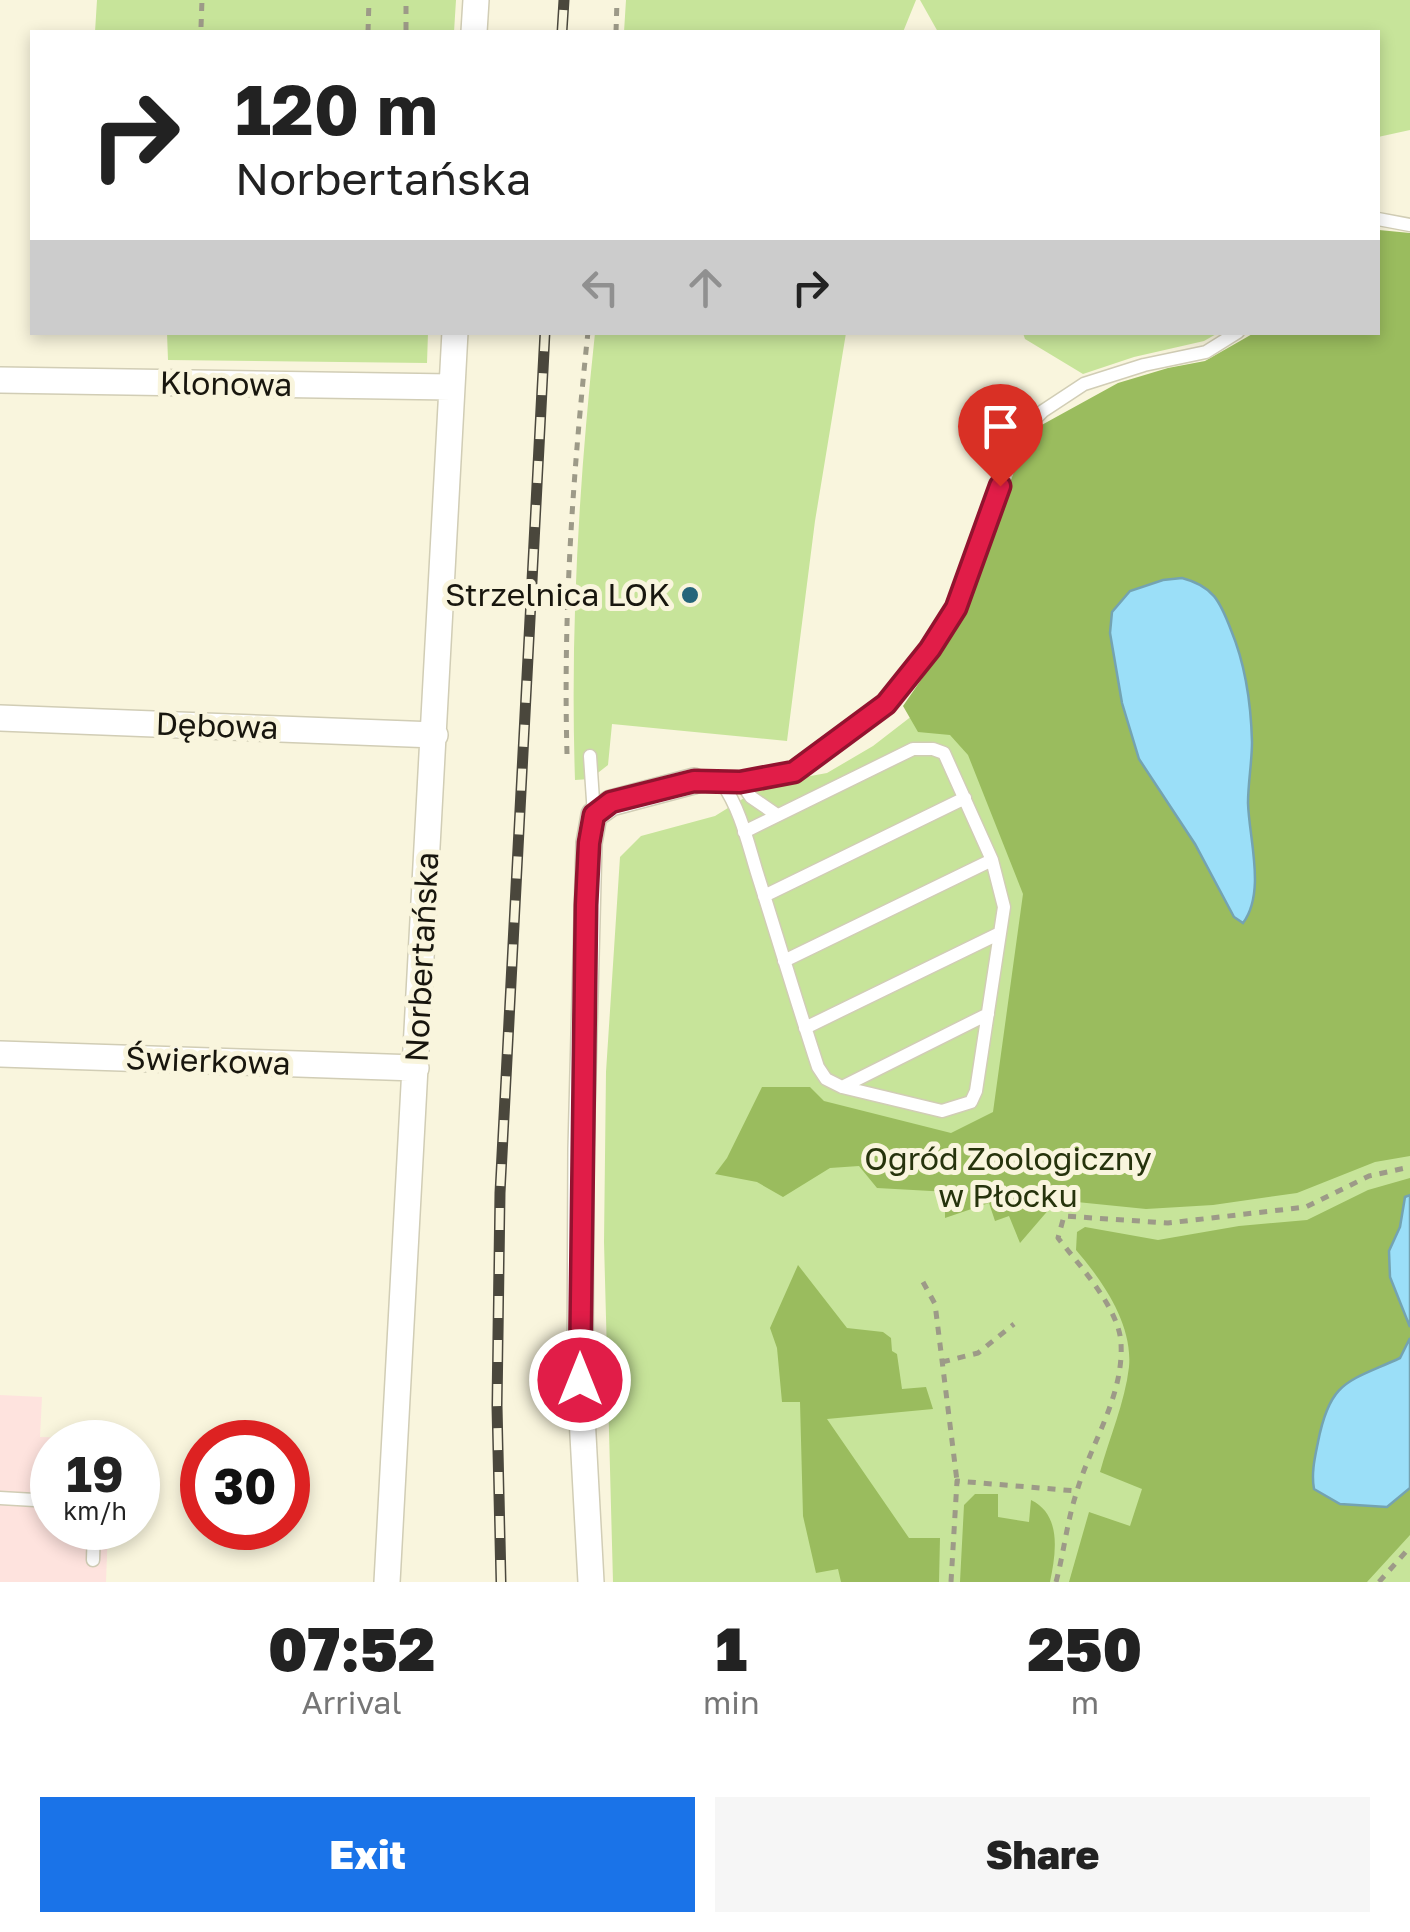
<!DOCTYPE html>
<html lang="en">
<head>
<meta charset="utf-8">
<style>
  :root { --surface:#fff; --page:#f6f6f6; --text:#222; --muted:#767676; --accent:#1a73e8 }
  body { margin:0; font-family:"Golos Text",sans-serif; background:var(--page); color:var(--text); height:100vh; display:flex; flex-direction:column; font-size:38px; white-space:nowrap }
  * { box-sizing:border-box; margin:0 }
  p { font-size:32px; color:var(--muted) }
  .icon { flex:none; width:55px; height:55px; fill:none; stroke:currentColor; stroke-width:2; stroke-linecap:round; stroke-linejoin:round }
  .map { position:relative; height:1582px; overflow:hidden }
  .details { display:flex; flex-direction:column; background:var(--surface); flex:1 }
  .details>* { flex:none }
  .hud { position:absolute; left:30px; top:30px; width:1350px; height:305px; border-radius:0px; box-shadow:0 5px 15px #0003; background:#fff; color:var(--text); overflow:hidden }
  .speed { position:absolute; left:30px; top:1420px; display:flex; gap:20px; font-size:50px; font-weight:700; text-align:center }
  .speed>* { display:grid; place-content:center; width:130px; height:130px; border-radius:50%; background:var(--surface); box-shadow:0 5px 15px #0003; line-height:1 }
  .speed small { font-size:25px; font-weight:400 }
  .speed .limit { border:15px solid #d22; background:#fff; color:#111 }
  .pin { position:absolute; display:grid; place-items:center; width:85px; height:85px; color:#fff; margin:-102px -42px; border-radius:50% 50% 50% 0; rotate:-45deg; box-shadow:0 0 10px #0007 }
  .pin .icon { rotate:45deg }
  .me { position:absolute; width:110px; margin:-55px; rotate:0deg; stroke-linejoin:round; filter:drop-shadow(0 0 8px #0008) }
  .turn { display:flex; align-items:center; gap:35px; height:210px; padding:0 40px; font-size:45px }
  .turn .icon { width:130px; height:130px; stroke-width:2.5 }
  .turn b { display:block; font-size:70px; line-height:85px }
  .lanes { display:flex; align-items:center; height:95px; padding:0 40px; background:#0003; justify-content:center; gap:50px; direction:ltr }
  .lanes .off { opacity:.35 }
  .eta { display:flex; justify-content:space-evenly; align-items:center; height:170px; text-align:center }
  .eta b { font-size:60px; font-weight:800; line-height:70px }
  .action { display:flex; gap:20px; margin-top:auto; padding:20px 40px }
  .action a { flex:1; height:115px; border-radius:0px; background:var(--accent); color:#fff; font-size:40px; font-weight:800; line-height:115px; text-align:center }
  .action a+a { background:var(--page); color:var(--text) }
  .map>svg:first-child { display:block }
  .education { fill:#fee3de }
  .green { fill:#c7e49a }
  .forest { fill:#9abc5e }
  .water { fill:#9bdff8; stroke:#74a3b2; stroke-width:2.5 }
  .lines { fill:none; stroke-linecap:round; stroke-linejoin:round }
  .service-casing { stroke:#d1cdb5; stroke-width:15 }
  .minor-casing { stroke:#d1cdb5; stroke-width:28 }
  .path { stroke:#9d9a88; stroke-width:5; stroke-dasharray:8 8; stroke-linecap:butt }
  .service { stroke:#fff; stroke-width:12 }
  .minor { stroke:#fff; stroke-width:25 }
  .rail-casing { stroke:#4a473c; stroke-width:11 }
  .rail { stroke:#f9f5dd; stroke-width:8; stroke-dasharray:22; stroke-linecap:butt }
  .route-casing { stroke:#92132f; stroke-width:25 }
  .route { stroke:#e11d48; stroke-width:18 }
  .poi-dot { fill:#25657a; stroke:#f9f5dd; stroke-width:4 }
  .labels { text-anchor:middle; stroke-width:10; stroke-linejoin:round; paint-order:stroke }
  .street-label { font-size:32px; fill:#18160e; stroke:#f9f5dd }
  .poi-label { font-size:32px; fill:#18160e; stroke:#f9f5dd; text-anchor:end }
  .park-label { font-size:32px; fill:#26330c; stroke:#f9f5dd }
</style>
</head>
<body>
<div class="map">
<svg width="1410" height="1582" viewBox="0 0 1410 1582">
  <rect width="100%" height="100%" fill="#f9f5dd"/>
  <!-- education -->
  <path class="education" d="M 0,1395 L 42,1397 L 40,1437 L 111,1439 L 111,1442 L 52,1442 L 52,1528 L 108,1528 L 106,1582 L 0,1582 Z"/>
  <!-- green -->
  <path class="green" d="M 97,0 L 456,0 L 454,32 L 95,32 Z
    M 626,0 L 916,0 L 903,32 L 624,32 Z
    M 920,0 L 1410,0 L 1410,130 L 1378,137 L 1378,32 L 938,32 Z
    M 1410,331 L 1410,1582 L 613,1582 L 604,1242 L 606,1072 L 620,857 L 641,836 L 715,816 L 767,784 L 827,773 L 873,746 Z
    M 167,333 L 428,333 L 427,363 L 168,360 Z
    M 595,333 L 846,333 L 815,521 L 787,741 L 612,724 L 608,765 L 590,779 L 575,780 C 570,630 579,482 595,333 Z
    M 1023,333 L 1023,332 L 1218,333 L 1204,341 L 1134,357 L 1083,374 L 1025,339 Z"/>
  <!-- forest -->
  <path class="forest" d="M 1379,230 L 1410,233 L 1410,1156 L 1375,1162 L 1297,1193 L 1213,1205 L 1146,1209 L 1057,1200 L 1020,1243 L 1009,1216 L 995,1221 L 989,1203 L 945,1218 L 945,1208 L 949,1207 L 949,1192 L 877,1188 L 859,1166 L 830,1168 L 783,1197 L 757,1182 L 715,1174 L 727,1158 L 762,1087 L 810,1087 L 824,1101 L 951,1133 L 993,1112 L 1023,894 L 968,755 L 950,735 L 918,732 L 903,706 L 948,641 L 971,591 L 1019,457 L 1038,427 L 1118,383 L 1168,368 L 1205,361 L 1254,333 L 1378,332 Z
    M 1410,1178 L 1410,1535 L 1367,1582 L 1069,1582 L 1089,1512 L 1130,1526 L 1142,1489 L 1100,1472 C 1109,1439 1125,1402 1129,1367 C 1133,1324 1102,1280 1076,1250 L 1077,1232 L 1085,1227 L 1158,1240 L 1239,1226 L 1307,1220 L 1368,1190 Z
    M 798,1265 L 847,1328 L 883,1332 L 891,1338 L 892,1351 L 897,1354 L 902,1389 L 926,1387 L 933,1409 L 827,1419 L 909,1538 L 940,1538 L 939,1582 L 841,1582 L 838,1569 L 816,1573 L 803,1516 L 800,1402 L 782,1402 L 777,1348 L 770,1328 Z
    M 975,1494 L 998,1494 L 998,1517 L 1029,1522 L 1031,1500 C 1062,1515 1056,1553 1050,1582 L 960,1582 L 964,1505 Z"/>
  <!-- water -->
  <path class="water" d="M 1182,578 C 1213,586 1220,601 1231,630 C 1246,666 1251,703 1252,742 C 1252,762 1248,783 1248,803 C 1249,839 1266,892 1243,923 L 1234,917 L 1195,844 L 1139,759 L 1122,703 L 1110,633 L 1112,612 L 1130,591 L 1163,580 Z
    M 1410,1195 L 1410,1327 L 1390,1277 L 1389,1251 L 1400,1227 L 1405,1197 Z
    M 1410,1338 L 1410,1488 L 1387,1507 L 1340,1504 L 1314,1489 C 1311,1473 1315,1457 1318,1442 C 1330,1380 1348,1382 1400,1358 Z"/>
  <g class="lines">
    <defs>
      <path id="service" d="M 1378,219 L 1410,225
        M 590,756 L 594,815
        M 694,781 L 740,781 L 794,772 L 886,704 L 930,649 L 956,607 L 1020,434 L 1043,411 L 1084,384 L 1144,365 L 1206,352 L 1238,332
        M 740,781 L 751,797 L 777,815
        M 722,783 C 741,810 748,844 758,876 C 778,939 797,1003 818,1067 L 826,1079 L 842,1087 L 942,1111 L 971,1102 L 976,1091 L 1004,907 L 992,860 L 944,753 L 933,749 L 913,749 L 744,832
        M 764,896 L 965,798
        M 784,961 L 992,860
        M 805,1028 L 1000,933
        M 842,1087 L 988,1014
        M 0,1498 L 52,1501
        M 93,1560 L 94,1528"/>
      <path id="minor" d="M 474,32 L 476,0
        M 0,380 L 451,387
        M 0,718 L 435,735
        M 0,1054 L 416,1068
        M 387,1582 L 455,332
        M 591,1582 L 580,1380 L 581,1149 L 589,843 L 594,815 L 611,803 L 694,781"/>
    </defs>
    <!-- service casing -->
    <use href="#service" class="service-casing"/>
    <!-- minor casing -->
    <use href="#minor" class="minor-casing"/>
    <!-- path -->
    <path class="path" d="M 201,27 L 202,0
      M 406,30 L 406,0
      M 368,32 L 369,0
      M 616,32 L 617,0
      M 567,754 C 563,612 573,473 588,332
      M 923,1282 L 935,1304 L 957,1481
      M 942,1362 L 978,1353 L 1014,1324
      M 951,1582 L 957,1481 L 1076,1491
      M 1056,1582 C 1064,1552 1067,1521 1077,1491 C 1091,1443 1124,1396 1121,1343 C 1119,1308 1079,1265 1058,1238 L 1064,1216 L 1168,1223 L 1306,1207 L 1369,1176 L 1410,1167
      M 1379,1582 L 1410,1547"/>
    <!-- service -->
    <use href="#service" class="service"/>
    <!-- minor -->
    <use href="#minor" class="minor"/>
    <defs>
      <path id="rail" d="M 562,32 L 564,0
        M 501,1582 L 497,1406 L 500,1193 L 545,332"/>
    </defs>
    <!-- rail casing -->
    <use href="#rail" class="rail-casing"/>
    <!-- rail -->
    <use href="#rail" class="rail"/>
  </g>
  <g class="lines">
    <defs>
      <path id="route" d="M 580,1380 L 586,905 L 589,843 L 594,815 L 611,802 L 694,781 L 740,782 L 794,772 L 886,704 L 930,649 L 956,608 L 1000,486"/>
    </defs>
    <!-- route casing -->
    <use href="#route" class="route-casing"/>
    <!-- route -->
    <use href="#route" class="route"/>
  </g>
  <!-- markers -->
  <circle class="poi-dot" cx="690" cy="595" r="10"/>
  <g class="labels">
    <!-- street labels -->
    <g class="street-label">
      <text transform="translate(226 384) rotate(1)" y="11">Klonowa</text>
      <text transform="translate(217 726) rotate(2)" y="11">Dębowa</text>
      <text transform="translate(422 957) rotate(-87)" y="11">Norbertańska</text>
      <text transform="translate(208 1061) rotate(2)" y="11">Świerkowa</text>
    </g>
    <!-- poi labels -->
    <g class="poi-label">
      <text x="670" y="606">Strzelnica LOK</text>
    </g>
    <!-- park labels -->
    <g class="park-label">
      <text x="1008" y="1170">Ogród Zoologiczny<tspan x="1008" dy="37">w Płocku</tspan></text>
    </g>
  </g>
</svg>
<div class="speed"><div>19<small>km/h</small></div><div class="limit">30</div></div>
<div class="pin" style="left:1000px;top:486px;background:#d93025"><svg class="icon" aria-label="arrive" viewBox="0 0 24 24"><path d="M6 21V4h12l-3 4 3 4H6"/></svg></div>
<svg class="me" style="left:580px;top:1380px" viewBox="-20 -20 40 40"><circle r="17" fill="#e11d48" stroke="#fff" stroke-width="3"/><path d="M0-11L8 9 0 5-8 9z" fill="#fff"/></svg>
<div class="hud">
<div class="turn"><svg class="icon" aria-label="right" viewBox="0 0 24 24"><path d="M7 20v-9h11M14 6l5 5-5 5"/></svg><div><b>120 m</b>Norbertańska</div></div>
<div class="lanes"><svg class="icon off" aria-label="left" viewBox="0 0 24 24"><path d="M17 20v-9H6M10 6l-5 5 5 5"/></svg><svg class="icon off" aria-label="ahead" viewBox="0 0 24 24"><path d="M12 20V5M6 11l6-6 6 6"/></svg><svg class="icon" aria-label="right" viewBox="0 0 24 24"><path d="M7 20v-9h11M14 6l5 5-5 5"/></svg></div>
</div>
</div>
<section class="details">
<div class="eta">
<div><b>07:52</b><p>Arrival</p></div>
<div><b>1</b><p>min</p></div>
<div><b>250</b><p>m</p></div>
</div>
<div class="action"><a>Exit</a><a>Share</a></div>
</section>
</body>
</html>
